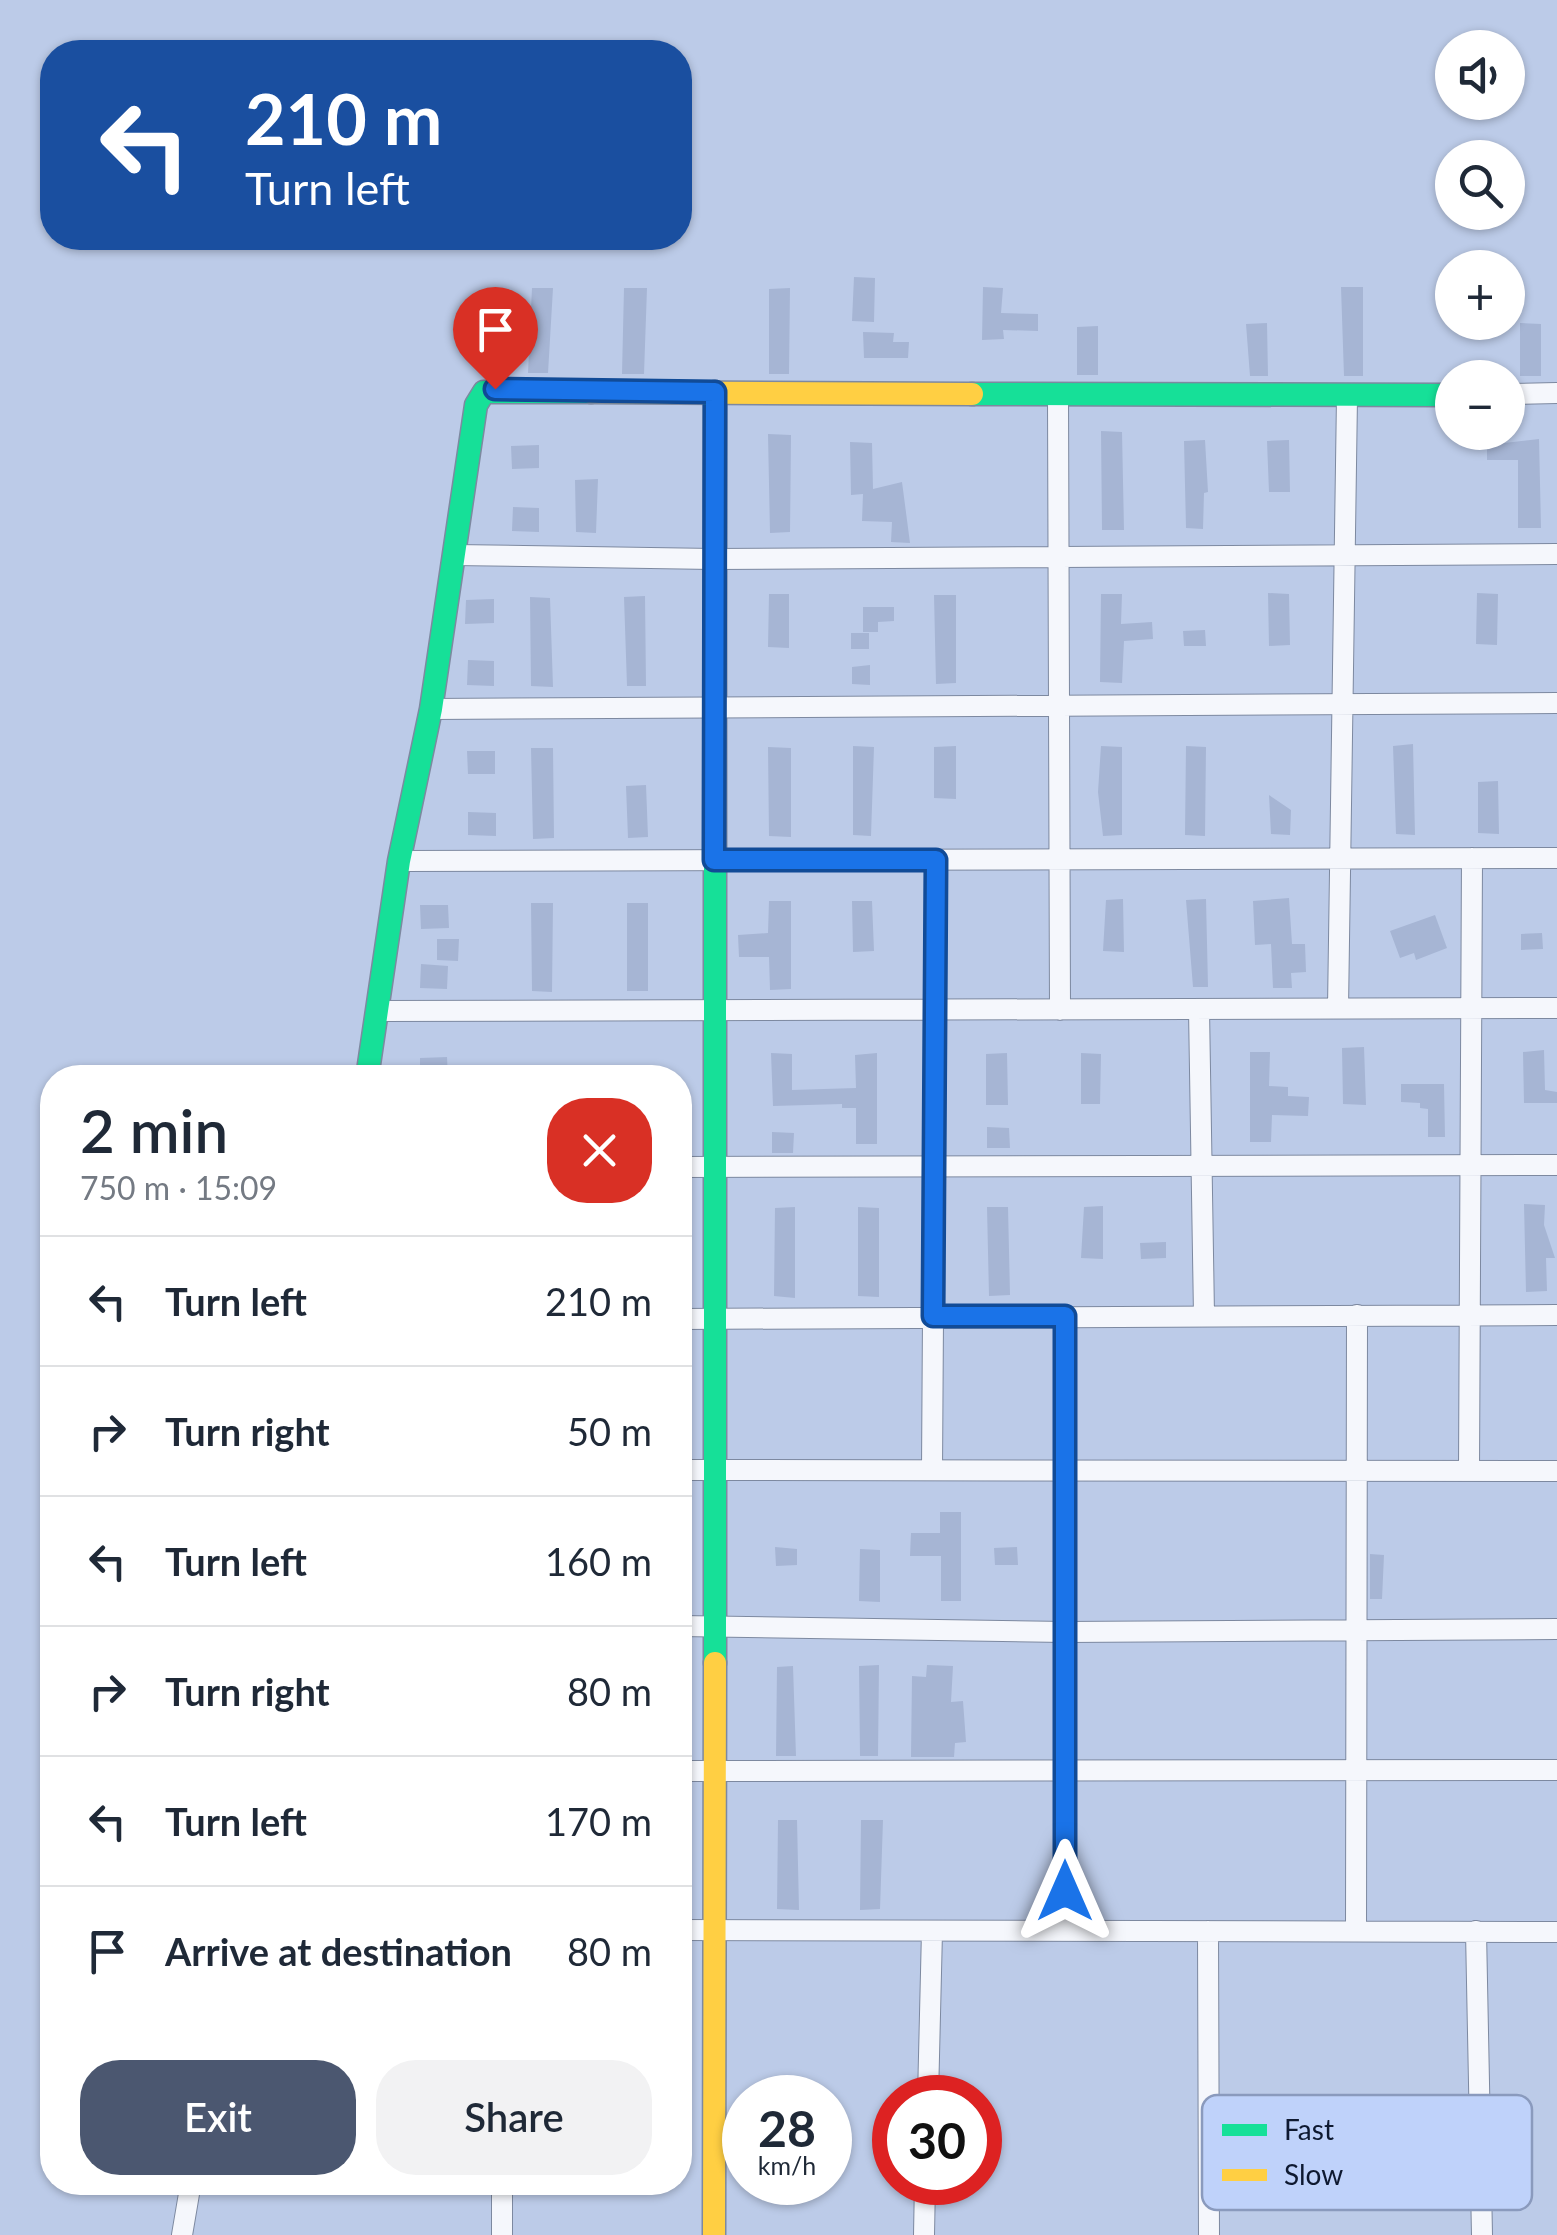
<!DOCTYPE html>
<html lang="en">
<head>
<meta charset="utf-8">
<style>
  :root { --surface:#fff; --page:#f2f2f3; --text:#1f2937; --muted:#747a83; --line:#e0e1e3; --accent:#4b5770 }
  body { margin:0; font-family:Lato,sans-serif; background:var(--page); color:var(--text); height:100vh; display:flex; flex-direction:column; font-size:38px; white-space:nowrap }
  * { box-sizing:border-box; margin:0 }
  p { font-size:32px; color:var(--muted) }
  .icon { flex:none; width:55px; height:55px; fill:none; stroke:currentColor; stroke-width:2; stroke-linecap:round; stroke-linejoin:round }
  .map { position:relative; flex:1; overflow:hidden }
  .details { position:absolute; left:40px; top:1065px; width:652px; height:1130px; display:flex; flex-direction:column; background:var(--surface); border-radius:40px; box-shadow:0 2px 8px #0004 }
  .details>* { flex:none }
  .top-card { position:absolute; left:40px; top:40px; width:652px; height:210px; border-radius:40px; box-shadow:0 2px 8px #0004; background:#1a4fa0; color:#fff; overflow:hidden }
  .buttons { position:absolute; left:1435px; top:30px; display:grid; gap:20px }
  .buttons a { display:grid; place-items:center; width:90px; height:90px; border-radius:50%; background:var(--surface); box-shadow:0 2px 8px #0004; font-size:50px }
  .speed { position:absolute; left:722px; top:2075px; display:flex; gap:20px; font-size:50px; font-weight:700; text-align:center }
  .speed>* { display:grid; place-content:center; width:130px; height:130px; border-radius:50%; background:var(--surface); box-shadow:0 2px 8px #0004; line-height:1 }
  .speed small { font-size:25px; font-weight:400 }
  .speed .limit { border:15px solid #d22; background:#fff; color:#111 }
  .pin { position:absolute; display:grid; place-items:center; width:85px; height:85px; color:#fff; margin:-102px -42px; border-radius:50% 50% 50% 0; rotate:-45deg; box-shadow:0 0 10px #0007 }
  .pin .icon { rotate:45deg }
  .me { position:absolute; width:110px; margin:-55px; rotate:0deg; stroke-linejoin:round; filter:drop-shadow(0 0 8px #0008) }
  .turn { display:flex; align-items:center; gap:35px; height:210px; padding:0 40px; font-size:45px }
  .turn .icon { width:130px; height:130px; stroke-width:2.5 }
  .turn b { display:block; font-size:70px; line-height:85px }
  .round { display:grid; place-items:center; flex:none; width:105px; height:105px; border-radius:40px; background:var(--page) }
  .overview { display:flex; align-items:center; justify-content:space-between; height:170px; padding:0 40px }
  h1 { font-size:60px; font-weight:600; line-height:75px }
  .cta { display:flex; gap:20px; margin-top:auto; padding:20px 40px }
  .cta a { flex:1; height:115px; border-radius:40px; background:var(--accent); color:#fff; font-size:40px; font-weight:600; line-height:115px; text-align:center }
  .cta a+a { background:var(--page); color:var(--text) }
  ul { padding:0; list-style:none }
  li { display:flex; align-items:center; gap:30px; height:130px; padding:0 40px; border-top:2px solid var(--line) }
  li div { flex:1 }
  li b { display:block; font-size:38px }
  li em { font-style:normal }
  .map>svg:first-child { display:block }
  .building { fill:#a6b5d4 }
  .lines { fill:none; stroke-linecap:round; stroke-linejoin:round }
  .street-casing { stroke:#7d89a0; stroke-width:22 }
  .fast-casing { stroke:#7d89a0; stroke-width:25 }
  .slow-casing { stroke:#7d89a0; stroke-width:25 }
  .street { stroke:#f5f7fc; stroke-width:20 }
  .fast { stroke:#16e098; stroke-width:22 }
  .slow { stroke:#ffcf43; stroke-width:22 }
  .route-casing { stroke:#114b97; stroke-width:25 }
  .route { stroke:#1a73e8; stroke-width:18 }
  .key { fill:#bfd2fa; stroke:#8a9abd; stroke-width:2.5 }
  .key-label { font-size:28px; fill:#0e1930 }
</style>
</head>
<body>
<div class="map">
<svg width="1557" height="2235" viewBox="0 0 1557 2235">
  <rect width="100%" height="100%" fill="#bccbe8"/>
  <!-- building -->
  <path class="building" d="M 854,277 L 875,278 L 874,322 L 852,321 Z
    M 983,287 L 1003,288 L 1001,313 L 1038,314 L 1038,331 L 1003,330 L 1004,339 L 982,340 Z
    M 1341,287 L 1363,287 L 1363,376 L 1344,376 Z
    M 532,288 L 553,288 L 548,373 L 528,373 Z
    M 624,288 L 647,288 L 644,374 L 622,374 Z
    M 790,288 L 789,374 L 769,374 L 769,289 Z
    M 1267,323 L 1268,376 L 1250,376 L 1246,324 Z
    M 1520,323 L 1541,324 L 1541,376 L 1520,376 Z
    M 1098,326 L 1098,375 L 1077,375 L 1077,327 Z
    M 863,332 L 894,333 L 893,342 L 909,342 L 908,358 L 864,358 Z
    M 1101,431 L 1122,432 L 1124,530 L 1102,530 Z
    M 768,434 L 791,435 L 790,532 L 770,533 Z
    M 1539,439 L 1541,528 L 1518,528 L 1518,460 L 1487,460 L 1487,445 Z
    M 1205,440 L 1208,492 L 1204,493 L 1203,529 L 1186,528 L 1184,441 Z
    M 1289,440 L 1290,492 L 1269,492 L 1267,441 Z
    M 850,442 L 872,443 L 873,489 L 902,482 L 910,543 L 891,542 L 892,522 L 862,521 L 863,494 L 851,495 Z
    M 539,445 L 539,468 L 512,469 L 511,446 Z
    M 598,479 L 596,533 L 576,532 L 575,480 Z
    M 513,507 L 539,508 L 539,532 L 512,531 Z
    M 1268,593 L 1289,594 L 1290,645 L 1269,646 Z
    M 1477,593 L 1498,594 L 1497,645 L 1476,644 Z
    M 769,594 L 789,594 L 789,648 L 768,647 Z
    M 1101,594 L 1122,594 L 1121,624 L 1152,622 L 1153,639 L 1124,641 L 1122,683 L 1100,682 Z
    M 934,595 L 956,595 L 956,683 L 936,684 Z
    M 645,596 L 646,686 L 627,686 L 624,597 Z
    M 530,597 L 550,598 L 553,687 L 531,686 Z
    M 494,599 L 494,623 L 465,624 L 466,600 Z
    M 863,607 L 894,607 L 894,621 L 878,622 L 878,632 L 863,632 Z
    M 1205,630 L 1206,646 L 1184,646 L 1183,631 Z
    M 851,633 L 869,633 L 869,649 L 851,649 Z
    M 468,660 L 494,661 L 494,686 L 467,685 Z
    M 870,665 L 870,685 L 852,684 L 852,667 Z
    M 1413,744 L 1415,835 L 1396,834 L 1393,746 Z
    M 853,746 L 874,747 L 871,836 L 853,835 Z
    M 956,746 L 956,799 L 934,798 L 934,747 Z
    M 1101,746 L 1122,747 L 1122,835 L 1103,836 L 1098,792 Z
    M 1186,746 L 1206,747 L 1205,836 L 1185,835 Z
    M 768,747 L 791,748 L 791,837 L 769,836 Z
    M 531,748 L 553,748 L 554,838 L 533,839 Z
    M 467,751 L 495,751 L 495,774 L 468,774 Z
    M 1498,781 L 1499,834 L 1478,833 L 1478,782 Z
    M 646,785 L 648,837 L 628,838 L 626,786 Z
    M 1269,795 L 1291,810 L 1290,835 L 1271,834 Z
    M 468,812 L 496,813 L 496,836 L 468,835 Z
    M 1289,898 L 1292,944 L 1305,944 L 1306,972 L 1291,973 L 1292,988 L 1273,988 L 1271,944 L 1255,945 L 1253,901 Z
    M 1123,899 L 1124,952 L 1103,951 L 1106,900 Z
    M 1206,899 L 1208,987 L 1193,987 L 1186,900 Z
    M 769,901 L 791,901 L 791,989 L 770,990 L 769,957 L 739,957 L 738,935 L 768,933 Z
    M 852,901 L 872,901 L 874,951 L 853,952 Z
    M 531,903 L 553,903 L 552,992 L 532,991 Z
    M 627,903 L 648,903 L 648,991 L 627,991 Z
    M 420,905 L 448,905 L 449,928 L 421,929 Z
    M 1435,915 L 1447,948 L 1416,960 L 1414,953 L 1400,958 L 1390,931 Z
    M 1542,933 L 1543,949 L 1521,950 L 1521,934 Z
    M 437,939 L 459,939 L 458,961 L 437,960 Z
    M 421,964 L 448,966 L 447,989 L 420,988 Z
    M 1364,1047 L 1366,1105 L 1343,1104 L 1342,1048 Z
    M 1544,1050 L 1545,1090 L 1557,1092 L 1557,1103 L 1524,1103 L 1523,1052 Z
    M 1250,1052 L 1270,1052 L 1269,1086 L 1288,1087 L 1288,1096 L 1309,1097 L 1308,1116 L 1272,1115 L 1271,1142 L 1250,1142 Z
    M 771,1053 L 792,1054 L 792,1090 L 856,1088 L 855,1055 L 877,1053 L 877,1144 L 856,1144 L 856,1108 L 842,1108 L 842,1104 L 773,1106 Z
    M 1007,1053 L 1008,1105 L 986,1105 L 986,1054 Z
    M 1081,1053 L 1101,1054 L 1100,1104 L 1081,1104 Z
    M 447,1057 L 448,1078 L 420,1078 L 420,1058 Z
    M 1401,1084 L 1444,1084 L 1445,1137 L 1428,1137 L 1428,1109 L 1420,1108 L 1420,1103 L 1401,1102 Z
    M 987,1127 L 1009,1128 L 1010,1148 L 987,1148 Z
    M 772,1132 L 794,1133 L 793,1153 L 772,1153 Z
    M 1524,1204 L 1545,1205 L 1544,1225 L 1555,1258 L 1546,1258 L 1547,1291 L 1526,1292 Z
    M 1103,1206 L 1103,1259 L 1081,1258 L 1084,1207 Z
    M 795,1207 L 795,1298 L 774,1296 L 775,1208 Z
    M 858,1207 L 879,1208 L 879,1297 L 858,1296 Z
    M 987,1207 L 1008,1207 L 1010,1295 L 989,1296 Z
    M 1166,1242 L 1166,1258 L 1141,1259 L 1140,1243 Z
    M 940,1512 L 961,1512 L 961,1601 L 941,1601 L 941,1556 L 910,1556 L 911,1533 L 940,1533 Z
    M 775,1547 L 797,1549 L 797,1565 L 776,1566 Z
    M 1017,1547 L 1018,1565 L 995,1565 L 994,1548 Z
    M 860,1549 L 880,1550 L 880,1602 L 859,1601 Z
    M 1370,1554 L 1384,1555 L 1382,1599 L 1370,1599 Z
    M 879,1665 L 878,1756 L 860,1756 L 859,1666 Z
    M 927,1665 L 953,1666 L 951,1702 L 963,1701 L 966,1742 L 955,1743 L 954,1757 L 911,1757 L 912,1676 L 926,1677 Z
    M 793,1666 L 796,1756 L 776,1756 L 777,1667 Z
    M 778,1820 L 797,1820 L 799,1910 L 777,1909 Z
    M 861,1820 L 883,1820 L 880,1909 L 860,1910 Z"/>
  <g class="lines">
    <defs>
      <path id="street" d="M 1508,394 L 1557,393
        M 1058,397 L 1060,1010
        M 454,555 L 713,559 L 1557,554
        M 431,709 L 1557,703
        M 399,861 L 1557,858
        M 1338,1008 L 1347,397
        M 1199,1009 L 1204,1315
        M 377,1011 L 1557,1008
        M 680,1167 L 1557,1165
        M 1065,1316 L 1065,1931
        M 680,1319 L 1557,1315
        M 680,1470 L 1557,1471
        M 932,1470 L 936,860
        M 1469,1470 L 1472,858
        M 680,1626 L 1065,1632 L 1557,1629
        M 680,1771 L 1557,1770
        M 680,1930 L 1557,1932
        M 1208,1931 L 1209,2235
        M 1356,1931 L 1357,1315
        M 1476,1931 L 1482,2235
        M 928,2098 L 932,1931
        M 502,2182 L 502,2235
        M 182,2235 L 191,2182
        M 924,2235 L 925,2182"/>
      <path id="fast" d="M 972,394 L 1452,395
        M 367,1078 L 399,861 L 431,709 L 476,405 L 484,392 L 591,392
        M 715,1663 L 715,392"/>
      <path id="slow" d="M 591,392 L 972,394
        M 714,2235 L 715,1663"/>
    </defs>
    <!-- street casing -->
    <use href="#street" class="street-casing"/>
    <!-- fast casing -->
    <use href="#fast" class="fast-casing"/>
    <!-- slow casing -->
    <use href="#slow" class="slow-casing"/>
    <!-- street -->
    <use href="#street" class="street"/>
    <!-- fast -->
    <use href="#fast" class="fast"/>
    <!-- slow -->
    <use href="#slow" class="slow"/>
  </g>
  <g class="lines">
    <defs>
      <path id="route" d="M 495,389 L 715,392 L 714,860 L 936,860 L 933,1316 L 1065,1316 L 1065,1891"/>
    </defs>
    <!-- route casing -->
    <use href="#route" class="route-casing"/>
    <!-- route -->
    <use href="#route" class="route"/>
  </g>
  <!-- legend -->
  <rect x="1202" y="2095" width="330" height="115" rx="15" class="key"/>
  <rect x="1222" y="2124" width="45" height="12" fill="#16e098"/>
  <rect x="1222" y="2169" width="45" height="12" fill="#ffcf43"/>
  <g class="key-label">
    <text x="1284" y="2140">Fast</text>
    <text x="1284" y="2185">Slow</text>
  </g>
</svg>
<div class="buttons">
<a><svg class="icon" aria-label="sound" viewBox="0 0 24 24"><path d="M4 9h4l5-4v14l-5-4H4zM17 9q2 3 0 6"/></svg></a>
<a><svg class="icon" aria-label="search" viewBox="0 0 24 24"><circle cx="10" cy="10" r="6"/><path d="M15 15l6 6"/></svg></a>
<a>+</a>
<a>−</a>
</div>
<div class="speed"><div>28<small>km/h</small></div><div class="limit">30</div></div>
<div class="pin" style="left:495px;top:389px;background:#d93025"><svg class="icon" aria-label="arrive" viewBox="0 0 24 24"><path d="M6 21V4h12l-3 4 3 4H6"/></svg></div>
<svg class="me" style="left:1065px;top:1891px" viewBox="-20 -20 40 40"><path d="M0-17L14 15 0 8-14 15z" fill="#1a73e8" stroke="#fff" stroke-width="4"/></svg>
<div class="top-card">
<div class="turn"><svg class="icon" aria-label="left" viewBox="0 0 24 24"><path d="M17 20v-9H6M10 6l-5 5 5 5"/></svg><div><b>210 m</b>Turn left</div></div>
</div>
<section class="details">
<div class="overview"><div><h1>2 min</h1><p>750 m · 15:09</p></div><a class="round" style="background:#d93025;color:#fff"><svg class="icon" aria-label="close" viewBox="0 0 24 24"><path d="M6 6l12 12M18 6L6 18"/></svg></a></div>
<ul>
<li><svg class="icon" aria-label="left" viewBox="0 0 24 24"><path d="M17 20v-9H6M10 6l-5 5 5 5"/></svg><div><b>Turn left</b></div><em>210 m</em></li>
<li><svg class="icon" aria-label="right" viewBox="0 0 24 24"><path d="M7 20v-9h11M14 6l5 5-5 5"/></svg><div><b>Turn right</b></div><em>50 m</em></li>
<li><svg class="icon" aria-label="left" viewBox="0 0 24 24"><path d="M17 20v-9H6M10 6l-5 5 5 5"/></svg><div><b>Turn left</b></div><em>160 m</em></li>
<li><svg class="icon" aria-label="right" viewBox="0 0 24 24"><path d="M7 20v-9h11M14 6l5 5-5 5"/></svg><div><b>Turn right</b></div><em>80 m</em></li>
<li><svg class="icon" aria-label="left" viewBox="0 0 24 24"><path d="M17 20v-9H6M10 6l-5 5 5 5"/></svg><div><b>Turn left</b></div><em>170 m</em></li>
<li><svg class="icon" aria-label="arrive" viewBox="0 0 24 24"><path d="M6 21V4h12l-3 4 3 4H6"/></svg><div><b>Arrive at destination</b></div><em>80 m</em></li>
</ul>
<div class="cta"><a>Exit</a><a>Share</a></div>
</section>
</div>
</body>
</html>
